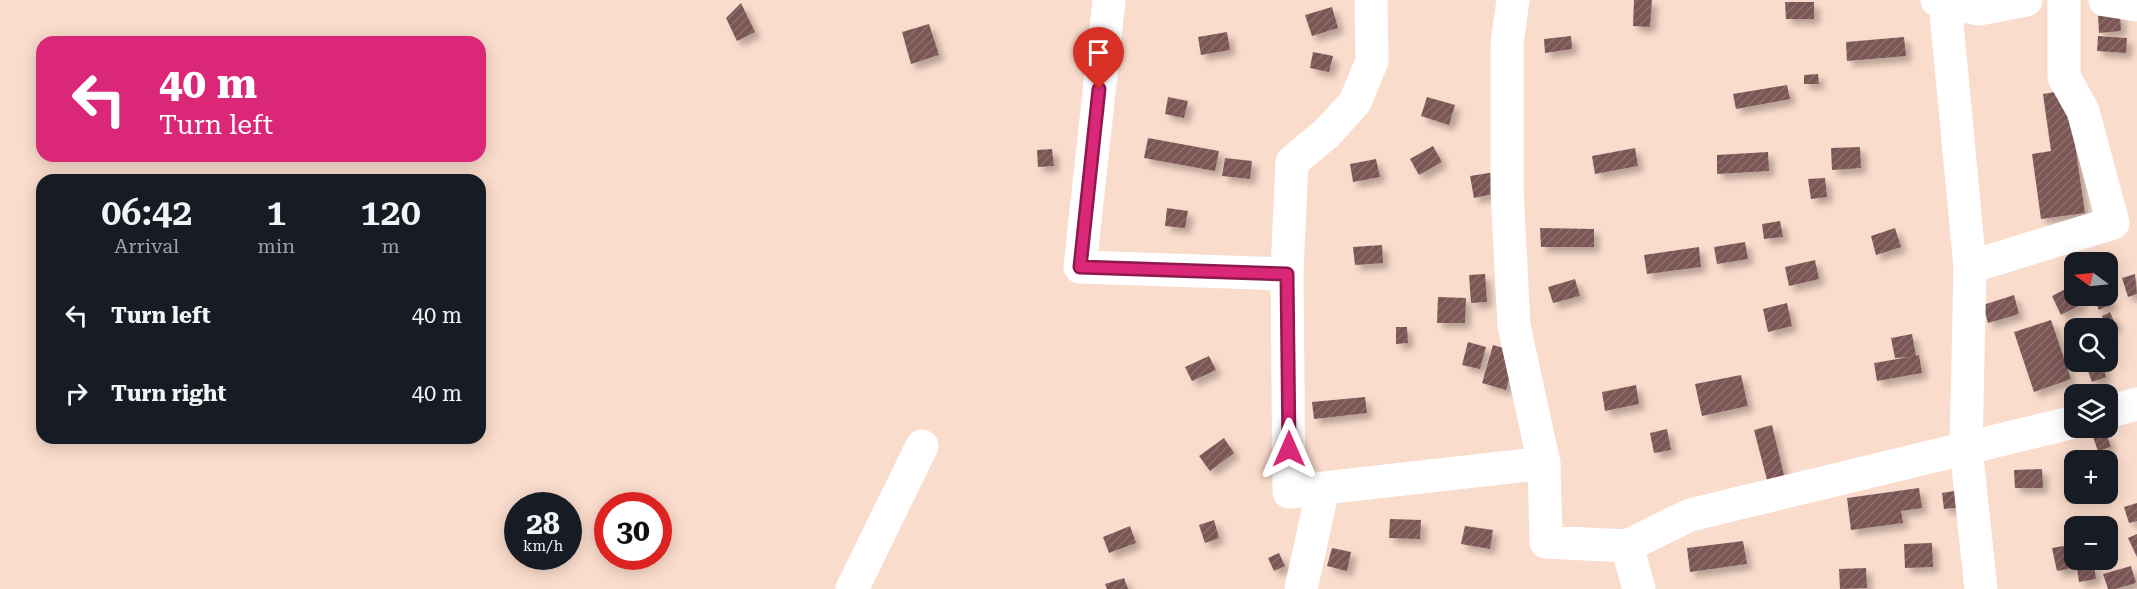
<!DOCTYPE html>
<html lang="en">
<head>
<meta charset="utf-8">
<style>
  :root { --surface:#171b24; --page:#20242c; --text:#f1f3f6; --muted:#9ea1a6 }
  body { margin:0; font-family:"Roboto Serif",serif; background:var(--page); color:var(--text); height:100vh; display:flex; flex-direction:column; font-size:22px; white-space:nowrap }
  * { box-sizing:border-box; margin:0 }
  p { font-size:20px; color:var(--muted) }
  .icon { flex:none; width:33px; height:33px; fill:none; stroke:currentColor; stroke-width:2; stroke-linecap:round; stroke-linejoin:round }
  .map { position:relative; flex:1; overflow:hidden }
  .panel { position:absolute; left:36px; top:174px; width:450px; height:270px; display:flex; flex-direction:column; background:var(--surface); border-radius:18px; box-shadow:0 3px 15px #0003 }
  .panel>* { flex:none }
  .top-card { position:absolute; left:36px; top:36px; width:450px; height:126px; border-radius:18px; box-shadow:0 3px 15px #0003; background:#db2777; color:#fff; overflow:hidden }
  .needle { width:39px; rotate:285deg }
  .controls { position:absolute; left:2064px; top:252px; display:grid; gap:12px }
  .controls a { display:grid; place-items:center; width:54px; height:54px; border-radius:12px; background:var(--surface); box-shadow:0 3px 15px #0003; font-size:30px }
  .speed { position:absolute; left:504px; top:492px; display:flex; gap:12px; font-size:30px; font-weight:700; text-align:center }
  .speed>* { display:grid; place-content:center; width:78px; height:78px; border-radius:50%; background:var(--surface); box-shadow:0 3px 15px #0003; line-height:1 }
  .speed small { font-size:15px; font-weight:400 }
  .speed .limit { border:9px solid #d22; background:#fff; color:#111 }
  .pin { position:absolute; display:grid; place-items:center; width:51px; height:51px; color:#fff; margin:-62px -26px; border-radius:50% 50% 50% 0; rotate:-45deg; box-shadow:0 0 6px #0007 }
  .pin .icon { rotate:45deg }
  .me { position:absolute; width:66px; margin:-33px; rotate:0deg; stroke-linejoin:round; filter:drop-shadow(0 0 4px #0008) }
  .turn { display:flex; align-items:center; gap:21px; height:126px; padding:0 24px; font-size:27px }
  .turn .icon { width:78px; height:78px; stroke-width:2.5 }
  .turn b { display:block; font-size:42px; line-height:51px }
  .eta { display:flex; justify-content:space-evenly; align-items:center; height:102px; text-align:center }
  .eta b { font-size:36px; font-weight:600; line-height:42px }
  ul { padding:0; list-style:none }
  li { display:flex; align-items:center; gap:18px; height:78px; padding:0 24px }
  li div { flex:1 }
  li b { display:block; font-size:22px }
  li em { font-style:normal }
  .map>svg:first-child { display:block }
  .building { fill:url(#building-hatch); filter:url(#shadow) }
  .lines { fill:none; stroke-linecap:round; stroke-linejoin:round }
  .minor { stroke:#fff; stroke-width:33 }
  .route-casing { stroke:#8e194d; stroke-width:15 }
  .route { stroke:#db2777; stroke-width:10 }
</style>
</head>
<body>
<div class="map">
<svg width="2137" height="589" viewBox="0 0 2137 589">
  <defs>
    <pattern id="building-hatch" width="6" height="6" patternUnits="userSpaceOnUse" patternTransform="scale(1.5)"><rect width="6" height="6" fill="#7c5755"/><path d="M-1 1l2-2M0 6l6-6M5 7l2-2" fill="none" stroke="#8c706e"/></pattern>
    <filter id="shadow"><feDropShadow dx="5.5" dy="5.5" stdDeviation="3" flood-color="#0004"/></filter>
  </defs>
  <rect width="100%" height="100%" fill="#fadccc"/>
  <!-- building -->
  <path class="building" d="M 1634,0 L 1652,0 L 1650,27 L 1633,26 Z
    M 1785,2 L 1814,2 L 1814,19 L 1786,19 Z
    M 741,3 L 755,32 L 737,41 L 726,18 Z
    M 1332,7 L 1338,28 L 1312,36 L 1305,15 Z
    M 2120,14 L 2121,31 L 2099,33 L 2098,16 Z
    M 929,24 L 939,55 L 911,64 L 902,32 Z
    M 1227,32 L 1230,50 L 1201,55 L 1198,37 Z
    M 1571,36 L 1572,49 L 1545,53 L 1544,39 Z
    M 2098,36 L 2127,38 L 2126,53 L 2097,51 Z
    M 1904,37 L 1906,56 L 1847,61 L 1846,42 Z
    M 1313,52 L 1333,56 L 1329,72 L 1310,68 Z
    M 1818,74 L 1819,84 L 1804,84 L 1804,75 Z
    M 1787,85 L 1790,99 L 1736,109 L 1733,94 Z
    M 2067,90 L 2085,213 L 2041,219 L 2032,154 L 2051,151 L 2043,94 Z
    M 1168,97 L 1188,101 L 1184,118 L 1165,114 Z
    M 1427,97 L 1455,105 L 1449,125 L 1421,116 Z
    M 1148,138 L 1219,151 L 1215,171 L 1144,158 Z
    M 1433,146 L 1442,162 L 1419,175 L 1410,159 Z
    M 1860,147 L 1861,168 L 1832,170 L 1831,148 Z
    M 1635,148 L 1638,166 L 1595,174 L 1592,156 Z
    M 1052,149 L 1054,166 L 1038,167 L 1037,150 Z
    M 1768,152 L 1769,171 L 1717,174 L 1717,155 Z
    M 1225,158 L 1252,161 L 1250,179 L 1222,176 Z
    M 1376,159 L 1380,177 L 1353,182 L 1350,164 Z
    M 1495,172 L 1498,193 L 1474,198 L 1470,176 Z
    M 1825,178 L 1827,197 L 1811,199 L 1808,179 Z
    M 1167,208 L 1188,211 L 1185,228 L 1165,226 Z
    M 1780,221 L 1783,237 L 1764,239 L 1762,224 Z
    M 1540,228 L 1594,229 L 1594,247 L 1541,247 Z
    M 1895,228 L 1901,247 L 1876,255 L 1871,236 Z
    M 1745,242 L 1748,259 L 1717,264 L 1714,247 Z
    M 1382,245 L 1383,263 L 1355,265 L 1353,247 Z
    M 1699,247 L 1701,267 L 1647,274 L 1644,255 Z
    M 1815,260 L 1819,279 L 1789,286 L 1785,267 Z
    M 1485,274 L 1487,302 L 1471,303 L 1469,275 Z
    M 2135,274 L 2137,294 L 2128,297 L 2122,278 Z
    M 1575,279 L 1580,296 L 1553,303 L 1548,287 Z
    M 2073,285 L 2074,296 L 2078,296 L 2082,304 L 2061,315 L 2052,296 Z
    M 2014,295 L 2019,314 L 1988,323 L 1983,305 Z
    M 2093,296 L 2108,296 L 2113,304 L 2099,310 Z
    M 1438,297 L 1466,298 L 1465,323 L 1437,323 Z
    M 1787,303 L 1792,326 L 1768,332 L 1763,309 Z
    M 2110,312 L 2116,326 L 2108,330 L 2102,316 Z
    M 2051,320 L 2071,379 L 2034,392 L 2014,332 Z
    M 1396,327 L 1407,327 L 1408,343 L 1396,344 Z
    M 1912,334 L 1916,356 L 1919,355 L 1922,373 L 1877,381 L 1874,363 L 1909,357 L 1895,358 L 1891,338 Z
    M 1468,342 L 1486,347 L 1480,369 L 1462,365 Z
    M 1493,345 L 1517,352 L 1506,390 L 1482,383 Z
    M 1209,356 L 1216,370 L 1192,381 L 1185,367 Z
    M 2085,362 L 2102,362 L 2106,377 L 2092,382 Z
    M 1741,375 L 1748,406 L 1702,416 L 1695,384 Z
    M 1636,385 L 1639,404 L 1605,411 L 1602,392 Z
    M 1365,397 L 1367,413 L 1314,419 L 1312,402 Z
    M 1772,425 L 1784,475 L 1767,480 L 1754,430 Z
    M 1667,429 L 1671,450 L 1654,453 L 1650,433 Z
    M 2106,433 L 2111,447 L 2098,451 L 2093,437 Z
    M 1224,438 L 1234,453 L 1210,471 L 1199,456 Z
    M 2042,469 L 2043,488 L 2015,488 L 2014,470 Z
    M 1919,488 L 1922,508 L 1901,511 L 1903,523 L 1851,530 L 1847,498 Z
    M 1960,490 L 1962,507 L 1944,509 L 1942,493 Z
    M 2137,503 L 2137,521 L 2129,523 L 2124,507 Z
    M 2086,517 L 2090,526 L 2074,526 L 2072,522 Z
    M 1390,519 L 1421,520 L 1420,539 L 1389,538 Z
    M 1214,520 L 1219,538 L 1205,543 L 1199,525 Z
    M 1130,526 L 1136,543 L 1109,553 L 1103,537 Z
    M 1465,526 L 1493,530 L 1490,549 L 1461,544 Z
    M 2137,534 L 2137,557 L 2128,538 Z
    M 1743,541 L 1747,564 L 1690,572 L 1687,548 Z
    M 1932,543 L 1933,567 L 1905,568 L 1904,544 Z
    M 2069,545 L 2073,568 L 2057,571 L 2052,548 Z
    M 1332,548 L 1351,552 L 1347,571 L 1327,566 Z
    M 1279,553 L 1285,566 L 1274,571 L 1268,558 Z
    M 2094,565 L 2096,579 L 2079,582 L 2077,569 Z
    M 2131,566 L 2136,583 L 2115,589 L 2108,589 L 2103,574 Z
    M 1866,568 L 1867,588 L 1840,589 L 1839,569 Z
    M 1124,578 L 1128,589 L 1107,589 L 1105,584 Z"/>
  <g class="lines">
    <!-- minor -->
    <path class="minor" d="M 1109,0 L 1080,267 L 1287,274
      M 1371,0 L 1372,61 L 1355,102 L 1327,133 L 1292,162 L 1287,274 L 1289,492 L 1544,463
      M 1513,0 L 1507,44 L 1507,190 L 1514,326 L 1544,463 L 1546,542 L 1627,546 L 1690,515 L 2074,422
      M 1937,0 L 1979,9 L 2026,0
      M 2105,0 L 2137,5
      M 1945,2 L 1970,267 L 1966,448 L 1981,589
      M 1970,267 L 2113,223 L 2083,111 L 2064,77 L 2064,0
      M 2108,412 L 2137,404
      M 1627,546 L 1639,589
      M 852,589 L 922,446
      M 1301,589 L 1323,488"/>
  </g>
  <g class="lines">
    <defs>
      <path id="route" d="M 1099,89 L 1080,267 L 1287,274 L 1289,449"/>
    </defs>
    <!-- route casing -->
    <use href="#route" class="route-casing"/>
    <!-- route -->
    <use href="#route" class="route"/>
  </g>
</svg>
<div class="controls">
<a><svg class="needle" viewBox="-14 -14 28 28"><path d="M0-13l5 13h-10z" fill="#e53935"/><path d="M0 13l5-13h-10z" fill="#9ea1a6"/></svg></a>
<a><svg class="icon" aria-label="search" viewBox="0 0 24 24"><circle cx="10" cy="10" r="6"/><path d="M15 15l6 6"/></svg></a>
<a><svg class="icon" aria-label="layers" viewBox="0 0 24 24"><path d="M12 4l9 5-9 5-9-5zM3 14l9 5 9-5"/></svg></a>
<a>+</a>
<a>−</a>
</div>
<div class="speed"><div>28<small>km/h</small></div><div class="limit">30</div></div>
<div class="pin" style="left:1099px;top:89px;background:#d93025"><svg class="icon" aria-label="arrive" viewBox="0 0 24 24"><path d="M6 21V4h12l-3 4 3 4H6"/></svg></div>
<svg class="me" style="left:1289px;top:449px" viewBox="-20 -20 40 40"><path d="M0-17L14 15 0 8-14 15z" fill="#db2777" stroke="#fff" stroke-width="4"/></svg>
<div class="top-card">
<div class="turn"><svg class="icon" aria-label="left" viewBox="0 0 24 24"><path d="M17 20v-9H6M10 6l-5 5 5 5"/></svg><div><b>40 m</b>Turn left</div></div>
</div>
<section class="panel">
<div class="eta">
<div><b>06:42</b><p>Arrival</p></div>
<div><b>1</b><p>min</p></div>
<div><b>120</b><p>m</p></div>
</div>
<ul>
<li><svg class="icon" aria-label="left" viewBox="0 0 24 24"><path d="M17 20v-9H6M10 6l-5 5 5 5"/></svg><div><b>Turn left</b></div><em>40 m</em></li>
<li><svg class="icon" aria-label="right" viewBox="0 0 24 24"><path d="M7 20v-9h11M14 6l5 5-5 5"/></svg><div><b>Turn right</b></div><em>40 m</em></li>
</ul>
</section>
</div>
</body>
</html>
